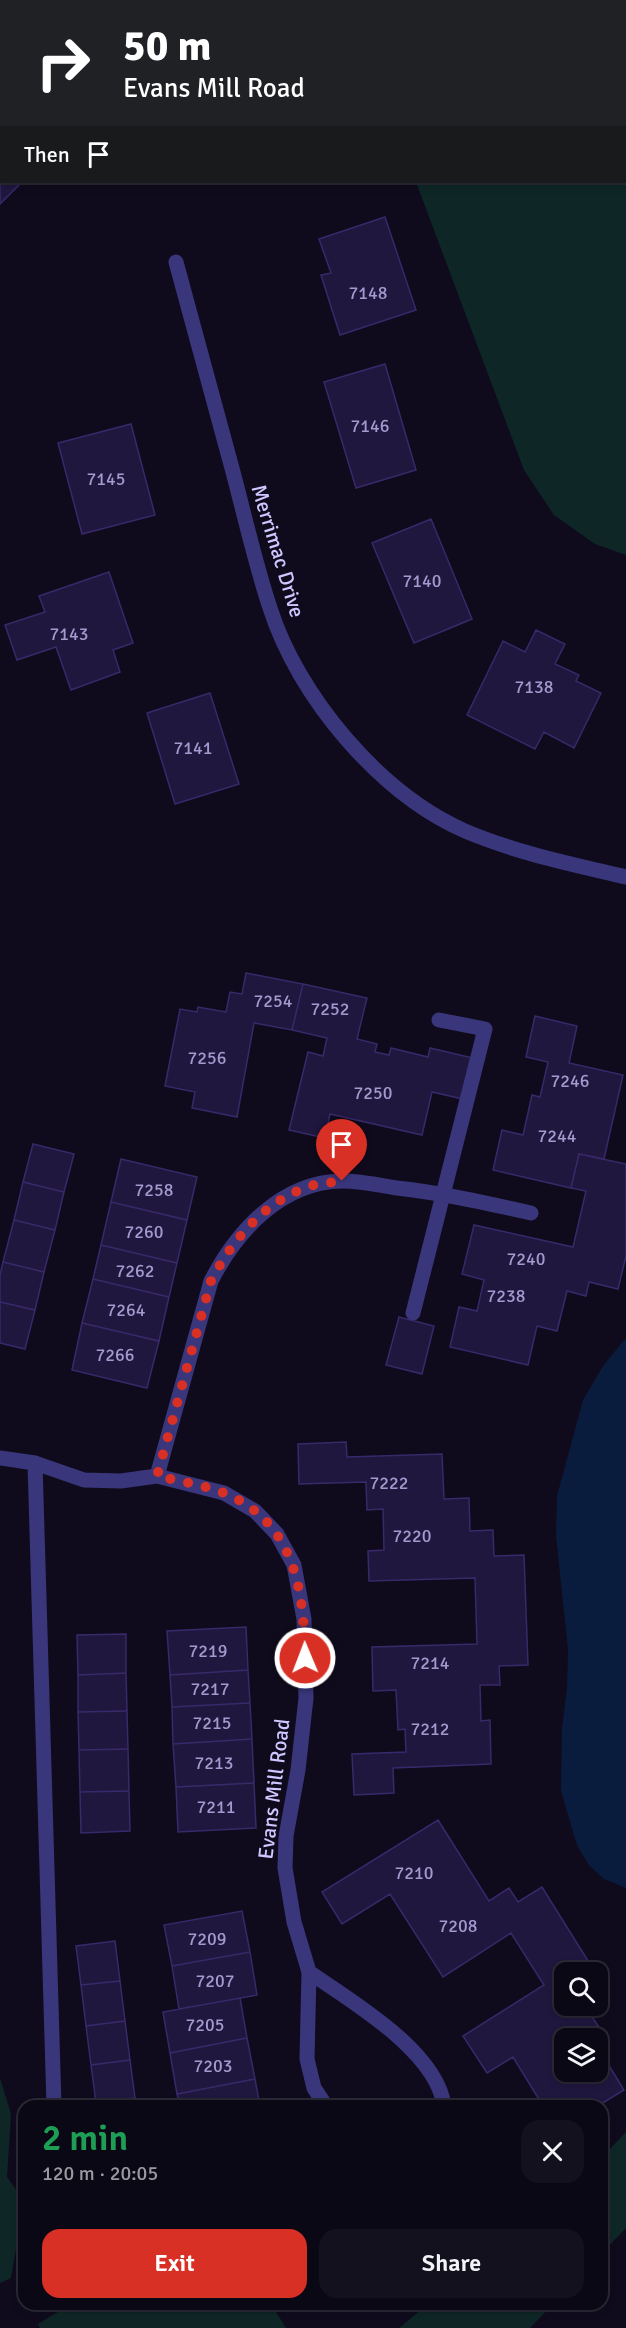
<!DOCTYPE html>
<html lang="en">
<head>
<meta charset="utf-8">
<style>
  :root { --surface:#0b0816; --page:#14111f; --text:#f1f3f6; --muted:#9a9aa1; --line:#2b2935; --accent:#d93025 }
  body { margin:0; font-family:Signika,sans-serif; background:var(--page); color:var(--text); height:100vh; display:flex; flex-direction:column; font-size:22px; white-space:nowrap }
  * { box-sizing:border-box; margin:0 }
  p { font-size:20px; color:var(--muted) }
  .icon { flex:none; width:33px; height:33px; fill:none; stroke:currentColor; stroke-width:2; stroke-linecap:round; stroke-linejoin:round }
  .map { position:relative; flex:1; overflow:hidden }
  .panel { position:absolute; left:18px; top:2100px; width:590px; height:210px; display:flex; flex-direction:column; background:var(--surface); border-radius:18px; box-shadow:0 3px 9px #0003,0 0 0 2px var(--line) }
  .panel>* { flex:none }
  .guide { position:absolute; left:0px; top:0px; width:627px; height:183px; box-shadow:0 3px 9px #0003,0 0 0 2px var(--line); background:#202124; color:#fff; overflow:hidden }
  .tools { position:absolute; left:554px; top:1962px; display:grid; gap:12px }
  .tools a { display:grid; place-items:center; width:54px; height:54px; border-radius:12px; background:var(--surface); box-shadow:0 3px 9px #0003,0 0 0 2px var(--line); font-size:30px }
  .pin { position:absolute; display:grid; place-items:center; width:51px; height:51px; color:#fff; margin:-62px -26px; border-radius:50% 50% 50% 0; rotate:-45deg; box-shadow:0 0 6px #0007 }
  .pin .icon { rotate:45deg }
  .me { position:absolute; width:66px; margin:-33px; rotate:359deg; stroke-linejoin:round; filter:drop-shadow(0 0 4px #0008) }
  .turn { display:flex; align-items:center; gap:21px; height:126px; padding:0 24px; font-size:27px }
  .turn .icon { width:78px; height:78px; stroke-width:2.5 }
  .turn b { display:block; font-size:42px; line-height:51px }
  .then { display:flex; align-items:center; height:57px; padding:0 24px; background:#0003; gap:12px; font-size:22px }
  .round { display:grid; place-items:center; flex:none; width:63px; height:63px; border-radius:18px; background:var(--page) }
  .head { display:flex; align-items:center; justify-content:space-between; height:102px; padding:0 24px }
  h1 { font-size:36px; font-weight:600; line-height:45px; color:#1e9e55 }
  .primary-button { display:flex; gap:12px; margin-top:auto; padding:12px 24px }
  .primary-button a { flex:1; height:69px; border-radius:18px; background:var(--accent); color:#fff; font-size:24px; font-weight:600; line-height:69px; text-align:center }
  .primary-button a+a { background:var(--page); color:var(--text) }
  .map>svg:first-child { display:block }
  .green { fill:#0e2726 }
  .water { fill:#0a1c3d }
  .building { fill:#20173e; stroke:#38296a; stroke-width:1.5 }
  .lines { fill:none; stroke-linecap:round; stroke-linejoin:round }
  .minor { stroke:#3a367c; stroke-width:15 }
  .route { stroke:#d93025; stroke-width:10; stroke-dasharray:0 18 }
  .labels { text-anchor:middle; stroke-width:6; stroke-linejoin:round; paint-order:stroke }
  .number-label { font-size:18px; fill:#a39bcf }
  .street-label { font-size:21px; fill:#cfc7ff; stroke:#0f0b1d }
</style>
</head>
<body>
<div class="map">
<svg width="626" height="2328" viewBox="0 0 626 2328">
  <rect width="100%" height="100%" fill="#0f0b1d"/>
  <!-- green -->
  <path class="green" d="M 348,0 L 626,0 L 626,555 L 595,544 L 554,515 L 524,470 L 416,182 L 626,182 L 626,2 Z
    M 0,2078 L 11,2114 L 7,2177 L 24,2201 L 11,2278 L 0,2283 Z
    M 626,2132 L 626,2228 L 602,2253 L 602,2157 Z
    M 71,2304 L 271,2304 L 286,2328 L 40,2328 L 38,2324 Z
    M 428,2304 L 553,2304 L 530,2328 L 399,2328 Z"/>
  <!-- water -->
  <path class="water" d="M 626,1338 L 626,1888 L 604,1879 L 589,1865 L 577,1845 L 561,1791 L 562,1728 L 567,1688 L 568,1649 L 556,1536 L 557,1496 L 583,1400 L 603,1366 Z"/>
  <!-- building -->
  <path class="building" d="M 1,0 L 67,0 L 2,2 L 2,46 Z
    M 0,166 L 2,182 L 16,182 L 19,185 L 0,204 Z
    M 385,217 L 416,310 L 340,335 L 321,275 L 331,273 L 319,239 Z
    M 385,364 L 416,470 L 356,488 L 324,382 Z
    M 131,424 L 155,515 L 82,534 L 58,443 Z
    M 431,519 L 472,619 L 414,643 L 372,543 Z
    M 109,572 L 133,643 L 113,650 L 120,672 L 71,690 L 56,647 L 17,660 L 5,625 L 45,612 L 39,596 Z
    M 536,630 L 565,644 L 555,664 L 579,675 L 576,681 L 601,693 L 574,748 L 544,732 L 535,749 L 467,715 L 503,641 L 525,652 Z
    M 210,693 L 239,784 L 175,804 L 147,713 Z
    M 246,973 L 303,984 L 292,1030 L 254,1023 L 237,1117 L 192,1108 L 195,1092 L 165,1086 L 180,1009 L 197,1012 L 198,1007 L 226,1012 L 230,992 L 242,994 Z
    M 303,984 L 367,998 L 357,1039 L 377,1044 L 375,1052 L 389,1055 L 391,1048 L 428,1057 L 430,1048 L 473,1058 L 463,1099 L 432,1092 L 422,1135 L 330,1114 L 325,1138 L 289,1130 L 308,1052 L 323,1056 L 327,1038 L 292,1030 Z
    M 535,1016 L 577,1026 L 569,1063 L 623,1075 L 604,1159 L 579,1154 L 571,1188 L 493,1170 L 502,1130 L 523,1135 L 532,1095 L 540,1097 L 548,1062 L 526,1057 Z
    M 33,1144 L 74,1154 L 64,1192 L 23,1182 Z
    M 579,1154 L 626,1164 L 626,1256 L 618,1289 L 589,1282 L 586,1296 L 567,1291 L 557,1331 L 537,1326 L 528,1365 L 450,1347 L 459,1307 L 477,1311 L 484,1280 L 462,1274 L 474,1225 L 573,1247 L 586,1191 L 571,1188 Z
    M 121,1159 L 197,1177 L 187,1220 L 111,1202 Z
    M 23,1182 L 64,1192 L 55,1230 L 14,1220 Z
    M 111,1202 L 187,1220 L 177,1263 L 101,1245 Z
    M 14,1220 L 55,1230 L 44,1272 L 3,1262 Z
    M 101,1245 L 177,1263 L 169,1297 L 93,1279 Z
    M 3,1262 L 44,1272 L 35,1310 L 0,1302 L 0,1275 Z
    M 93,1279 L 169,1297 L 159,1341 L 82,1323 Z
    M 0,1302 L 35,1310 L 25,1349 L 0,1343 Z
    M 399,1317 L 434,1326 L 422,1374 L 386,1365 Z
    M 82,1323 L 159,1341 L 147,1388 L 72,1370 Z
    M 346,1442 L 347,1457 L 442,1454 L 444,1499 L 469,1498 L 470,1531 L 493,1530 L 494,1556 L 524,1555 L 528,1665 L 499,1666 L 500,1685 L 480,1685 L 481,1721 L 490,1720 L 491,1764 L 393,1768 L 394,1793 L 354,1795 L 352,1754 L 406,1752 L 405,1729 L 398,1730 L 396,1690 L 373,1691 L 372,1647 L 477,1644 L 475,1578 L 369,1581 L 368,1551 L 384,1550 L 383,1509 L 367,1510 L 366,1482 L 299,1484 L 298,1444 Z
    M 246,1627 L 248,1670 L 170,1675 L 167,1631 Z
    M 126,1634 L 126,1673 L 78,1675 L 77,1635 Z
    M 248,1670 L 250,1703 L 172,1707 L 170,1675 Z
    M 126,1673 L 127,1711 L 78,1712 L 78,1675 Z
    M 250,1703 L 252,1739 L 173,1744 L 172,1707 Z
    M 127,1711 L 128,1749 L 79,1750 L 78,1712 Z
    M 252,1739 L 254,1783 L 176,1787 L 173,1744 Z
    M 128,1749 L 129,1791 L 80,1792 L 79,1750 Z
    M 254,1783 L 256,1828 L 178,1832 L 176,1787 Z
    M 129,1791 L 130,1831 L 81,1833 L 80,1792 Z
    M 438,1820 L 489,1901 L 509,1888 L 518,1902 L 542,1887 L 595,1972 L 564,1972 L 564,2006 L 594,2006 L 588,2011 L 599,2027 L 589,2033 L 592,2038 L 564,2038 L 564,2072 L 597,2072 L 597,2046 L 624,2090 L 598,2106 L 543,2106 L 513,2057 L 487,2073 L 463,2036 L 544,1985 L 511,1933 L 443,1977 L 390,1894 L 342,1924 L 322,1892 Z
    M 242,1911 L 250,1952 L 172,1966 L 164,1925 Z
    M 115,1941 L 120,1981 L 81,1985 L 76,1946 Z
    M 250,1952 L 257,1995 L 179,2009 L 172,1966 Z
    M 120,1981 L 125,2021 L 86,2026 L 81,1985 Z
    M 240,1998 L 247,2038 L 170,2053 L 163,2012 Z
    M 125,2021 L 130,2060 L 91,2065 L 86,2026 Z
    M 247,2038 L 255,2079 L 177,2094 L 170,2053 Z
    M 130,2060 L 135,2098 L 96,2103 L 91,2065 Z
    M 255,2079 L 260,2106 L 180,2106 L 177,2094 Z
    M 135,2098 L 136,2106 L 96,2106 L 96,2103 Z"/>
  <g class="lines">
    <!-- minor -->
    <path class="minor" d="M 176,262 C 195,332 214,402 233,472 C 245,517 255,563 270,608 C 298,696 379,793 465,831 C 517,853 571,864 626,877
      M 413,1313 L 485,1029 L 439,1020
      M 0,1458 L 35,1463 L 84,1480 L 121,1481 L 157,1476 L 224,1493 L 255,1511 L 277,1534 L 294,1565 L 304,1619 L 306,1698 L 298,1770 L 286,1836 L 285,1868 L 294,1922 L 309,1972 L 307,2059 L 314,2088 L 326,2106
      M 35,1463 L 54,2106
      M 157,1476 L 211,1281 C 237,1231 281,1182 342,1181 C 360,1181 379,1185 397,1188 C 442,1193 486,1203 531,1213
      M 309,1972 C 351,2001 437,2051 444,2106"/>
  </g>
  <g class="lines">
    <!-- route -->
    <path class="route" d="M 305,1658 C 304,1591 295,1522 224,1493 C 203,1485 179,1481 157,1476 L 211,1281 C 232,1241 262,1204 305,1188 C 316,1183 330,1183 342,1181"/>
  </g>
  <g class="labels">
    <!-- number labels -->
    <g class="number-label">
      <text x="368" y="299">7148</text>
      <text x="370" y="432">7146</text>
      <text x="106" y="485">7145</text>
      <text x="422" y="587">7140</text>
      <text x="69" y="640">7143</text>
      <text x="534" y="693">7138</text>
      <text x="193" y="754">7141</text>
      <text x="273" y="1007">7254</text>
      <text x="330" y="1015">7252</text>
      <text x="207" y="1064">7256</text>
      <text x="570" y="1087">7246</text>
      <text x="373" y="1099">7250</text>
      <text x="557" y="1142">7244</text>
      <text x="154" y="1196">7258</text>
      <text x="144" y="1238">7260</text>
      <text x="526" y="1265">7240</text>
      <text x="135" y="1277">7262</text>
      <text x="506" y="1302">7238</text>
      <text x="126" y="1316">7264</text>
      <text x="115" y="1361">7266</text>
      <text x="389" y="1489">7222</text>
      <text x="412" y="1542">7220</text>
      <text x="208" y="1657">7219</text>
      <text x="430" y="1669">7214</text>
      <text x="210" y="1695">7217</text>
      <text x="212" y="1729">7215</text>
      <text x="430" y="1735">7212</text>
      <text x="214" y="1769">7213</text>
      <text x="216" y="1813">7211</text>
      <text x="414" y="1879">7210</text>
      <text x="458" y="1932">7208</text>
      <text x="207" y="1945">7209</text>
      <text x="215" y="1987">7207</text>
      <text x="205" y="2031">7205</text>
      <text x="213" y="2072">7203</text>
    </g>
    <!-- street labels -->
    <g class="street-label">
      <text transform="translate(278 551) rotate(73)" y="7">Merrimac Drive</text>
      <text transform="translate(274 1789) rotate(-83)" y="7">Evans Mill Road</text>
    </g>
  </g>
</svg>
<div class="tools">
<a><svg class="icon" aria-label="search" viewBox="0 0 24 24"><circle cx="10" cy="10" r="6"/><path d="M15 15l6 6"/></svg></a>
<a><svg class="icon" aria-label="layers" viewBox="0 0 24 24"><path d="M12 4l9 5-9 5-9-5zM3 14l9 5 9-5"/></svg></a>
</div>
<div class="pin" style="left:342px;top:1181px;background:#d93025"><svg class="icon" aria-label="arrive" viewBox="0 0 24 24"><path d="M6 21V4h12l-3 4 3 4H6"/></svg></div>
<svg class="me" style="left:305px;top:1658px" viewBox="-20 -20 40 40"><circle r="17" fill="#d93025" stroke="#fff" stroke-width="3"/><path d="M0-11L8 9 0 5-8 9z" fill="#fff"/></svg>
<div class="guide">
<div class="turn"><svg class="icon" aria-label="right" viewBox="0 0 24 24"><path d="M7 20v-9h11M14 6l5 5-5 5"/></svg><div><b>50 m</b>Evans Mill Road</div></div>
<div class="then">Then<svg class="icon" aria-label="arrive" viewBox="0 0 24 24"><path d="M6 21V4h12l-3 4 3 4H6"/></svg></div>
</div>
<section class="panel">
<div class="head"><div><h1>2 min</h1><p>120 m · 20:05</p></div><a class="round"><svg class="icon" aria-label="close" viewBox="0 0 24 24"><path d="M6 6l12 12M18 6L6 18"/></svg></a></div>
<div class="primary-button"><a>Exit</a><a>Share</a></div>
</section>
</div>
</body>
</html>
